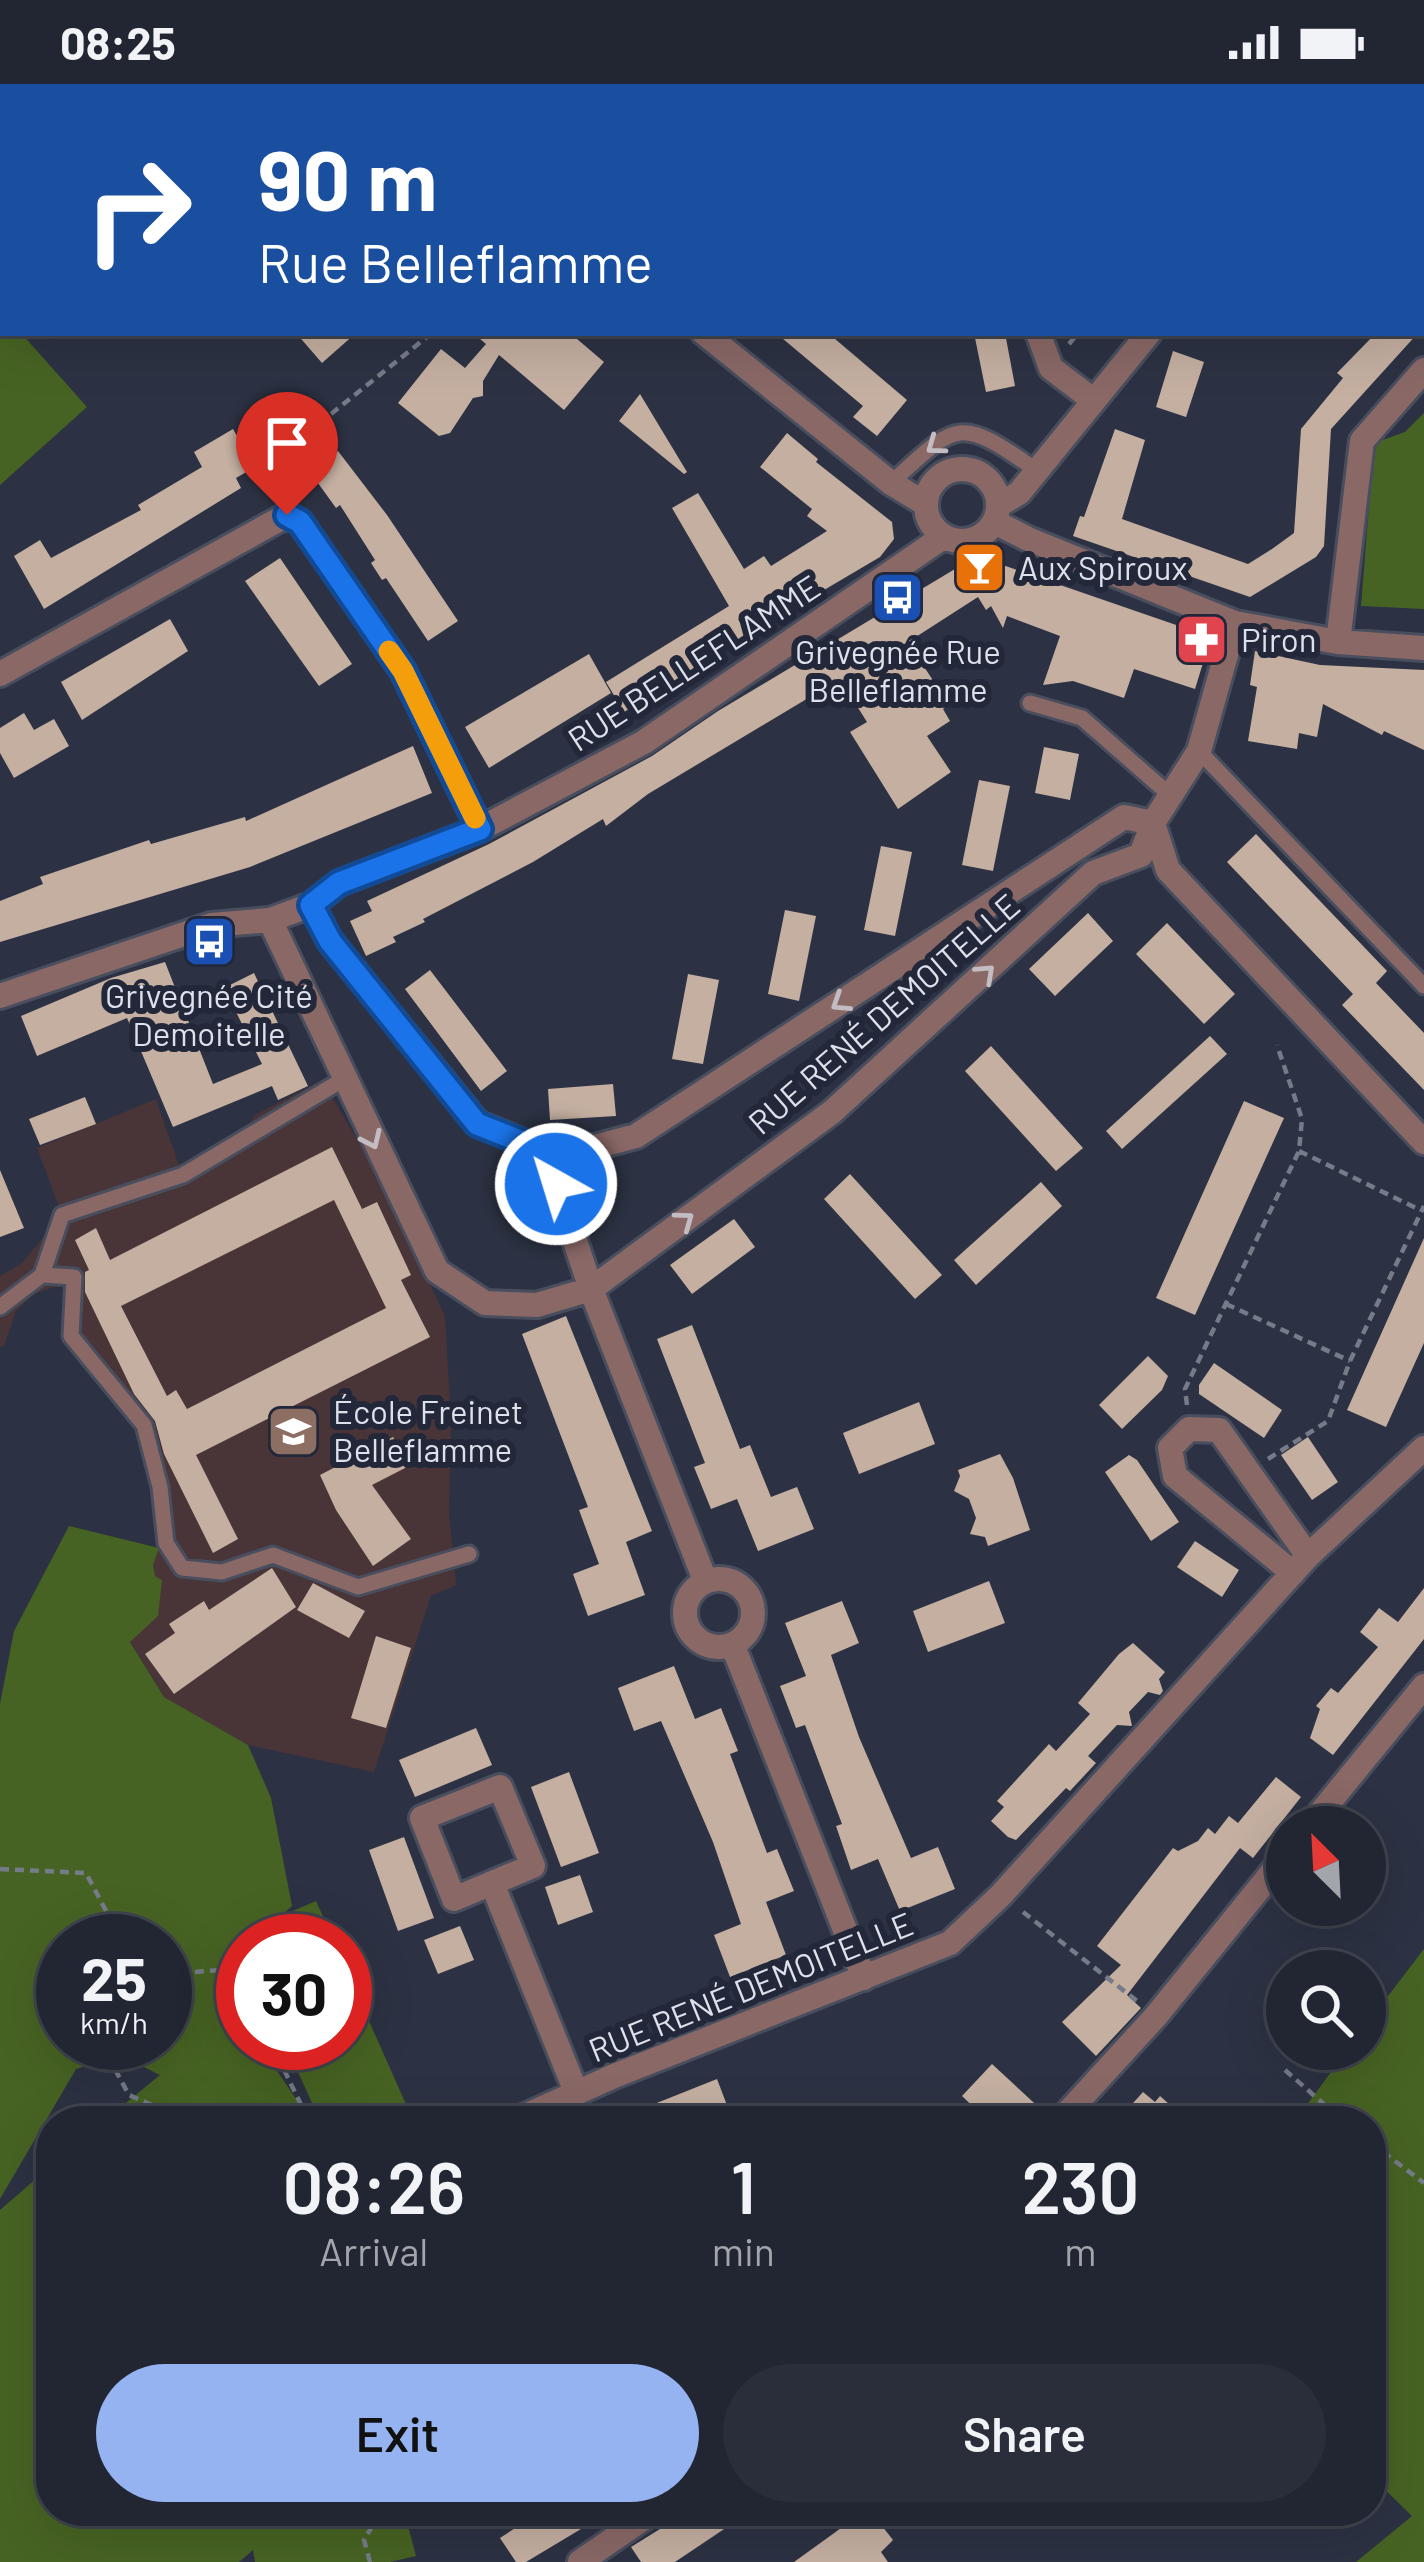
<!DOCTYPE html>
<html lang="en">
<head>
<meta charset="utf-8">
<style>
  :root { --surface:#212632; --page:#292e3a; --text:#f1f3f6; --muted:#a2a5ac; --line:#3e434d; --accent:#95b2f1 }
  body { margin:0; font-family:Barlow,sans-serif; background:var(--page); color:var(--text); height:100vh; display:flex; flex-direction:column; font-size:45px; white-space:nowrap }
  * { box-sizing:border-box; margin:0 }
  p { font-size:39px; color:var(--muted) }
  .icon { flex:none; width:66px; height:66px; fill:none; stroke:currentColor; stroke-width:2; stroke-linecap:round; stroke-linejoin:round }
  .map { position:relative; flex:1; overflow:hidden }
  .panel { position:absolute; left:36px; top:2022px; width:1350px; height:420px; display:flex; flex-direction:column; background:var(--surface); border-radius:48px; box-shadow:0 12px 48px #0002,0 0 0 3px var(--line) }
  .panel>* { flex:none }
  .banner { position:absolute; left:0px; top:0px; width:1425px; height:252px; box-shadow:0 12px 48px #0002,0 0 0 3px var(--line); background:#1a4fa0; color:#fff; overflow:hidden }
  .needle { width:78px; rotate:336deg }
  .tools { position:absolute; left:1266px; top:1722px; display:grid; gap:24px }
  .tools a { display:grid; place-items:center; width:120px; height:120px; border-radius:50%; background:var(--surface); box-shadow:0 12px 48px #0002,0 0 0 3px var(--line); font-size:60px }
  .speed { position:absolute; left:36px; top:1830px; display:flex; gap:24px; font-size:60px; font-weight:700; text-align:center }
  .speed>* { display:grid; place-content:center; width:156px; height:156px; border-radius:50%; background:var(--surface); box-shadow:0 12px 48px #0002,0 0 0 3px var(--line); line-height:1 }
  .speed small { font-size:30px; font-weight:400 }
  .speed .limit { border:18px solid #d22; background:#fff; color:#111 }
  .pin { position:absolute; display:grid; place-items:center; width:102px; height:102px; color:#fff; margin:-123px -51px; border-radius:50% 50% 50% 0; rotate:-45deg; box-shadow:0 0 12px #0007 }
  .pin .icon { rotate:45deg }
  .me { position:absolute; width:132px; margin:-66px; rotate:321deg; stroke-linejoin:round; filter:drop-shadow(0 0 9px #0008) }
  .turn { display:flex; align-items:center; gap:42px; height:252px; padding:0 60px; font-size:54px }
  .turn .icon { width:156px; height:156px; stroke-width:2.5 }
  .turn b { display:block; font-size:84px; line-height:102px }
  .eta { display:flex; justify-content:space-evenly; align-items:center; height:204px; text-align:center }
  .eta b { font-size:72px; font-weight:600; line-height:84px }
  .cta { display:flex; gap:24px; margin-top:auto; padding:24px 60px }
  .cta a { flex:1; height:138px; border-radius:72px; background:var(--accent); color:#111; font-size:48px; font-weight:600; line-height:138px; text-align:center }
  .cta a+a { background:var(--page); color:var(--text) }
  .status { display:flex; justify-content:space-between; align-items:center; height:84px; padding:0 60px; background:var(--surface); direction:ltr }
  .status svg { height:33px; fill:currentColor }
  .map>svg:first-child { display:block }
  .education { fill:#493437 }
  .green { fill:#476323; fill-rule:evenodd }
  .building { fill:#c4afa1; fill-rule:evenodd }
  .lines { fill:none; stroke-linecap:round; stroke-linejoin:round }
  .service-casing { stroke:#484e5e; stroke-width:21 }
  .minor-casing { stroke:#484e5e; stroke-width:30 }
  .tertiary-casing { stroke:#484e5e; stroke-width:30 }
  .path { stroke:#767b89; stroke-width:4.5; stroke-dasharray:9 6; stroke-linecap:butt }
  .service { stroke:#896866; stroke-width:15 }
  .minor { stroke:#896866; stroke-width:24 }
  .tertiary { stroke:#896866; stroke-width:24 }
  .oneway { stroke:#c3bdc3 }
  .route-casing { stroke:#114b97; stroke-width:30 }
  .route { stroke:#1a73e8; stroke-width:21 }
  .slow { stroke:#f59e0b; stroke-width:21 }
  .labels { text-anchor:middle; stroke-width:12; stroke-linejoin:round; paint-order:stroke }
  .poi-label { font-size:33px; fill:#dce1eb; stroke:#222839; text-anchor:start }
  .street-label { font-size:33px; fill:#dce1eb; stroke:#222839 }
</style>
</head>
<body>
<div class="status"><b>08:25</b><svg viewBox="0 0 49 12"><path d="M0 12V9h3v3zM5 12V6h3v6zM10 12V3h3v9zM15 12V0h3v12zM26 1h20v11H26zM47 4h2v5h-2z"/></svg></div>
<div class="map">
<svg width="1424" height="2478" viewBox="0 0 1424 2478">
  <rect width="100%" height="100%" fill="#2c3243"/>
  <!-- education -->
  <path class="education" d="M 322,996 L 376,1087 L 445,1232 L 451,1338 L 449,1429 L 456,1501 L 431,1512 L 374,1688 L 248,1661 L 164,1613 L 130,1557 L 155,1492 L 153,1481 L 159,1464 L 158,1410 L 143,1356 L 114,1308 L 71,1252 L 66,1199 L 34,1210 L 16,1227 L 4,1262 L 0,1263 L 0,1192 L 21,1180 L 62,1131 L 37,1064 L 156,1015 L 182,1090 L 233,1065 L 255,1031 Z"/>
  <!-- green -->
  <path class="green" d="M 0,226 L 3,249 L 21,249 L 87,323 L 0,401 Z
    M 1424,329 L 1424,525 L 1361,522 L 1374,359 L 1405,348 Z
    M 69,1442 L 159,1464 L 153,1481 L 155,1492 L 162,1496 L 158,1532 L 130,1558 L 164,1613 L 248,1661 L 271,1714 L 292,1822 L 281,1832 L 316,1817 L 334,1857 L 243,1857 L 243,1864 L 234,1871 L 243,1897 L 243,1959 L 264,1959 L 271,1978 L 311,2037 L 104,2037 L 160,1991 L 120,1971 L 76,1985 L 0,2115 L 0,1620 L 14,1547 ZM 165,1857 L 165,1959 L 63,1959 L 63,1857 Z
    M 1424,1865 L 1424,2478 L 1356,2478 L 1412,2432 L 1371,2392 L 1371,2037 L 1295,2037 L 1348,1965 L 1365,1965 L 1365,1942 Z
    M 345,1883 L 409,2027 L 386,2037 L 320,2037 L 285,1959 L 345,1959 Z
    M 51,2082 L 51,2427 L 404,2427 L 416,2472 L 390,2478 L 255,2478 L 253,2466 L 239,2478 L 0,2478 L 0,2126 Z"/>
  <!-- building -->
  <path class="building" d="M 296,249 L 356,249 L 322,279 Z
    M 473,249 L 570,249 L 604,278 L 564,326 L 499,271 L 483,297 L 483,312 L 473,314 L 450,349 L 439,352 L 398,319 L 441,265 L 465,284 L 486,260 Z
    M 776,249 L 828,249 L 907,316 L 877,352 L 853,333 L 863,322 Z
    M 974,249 L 1005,249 L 1015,302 L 986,308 Z
    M 1376,249 L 1418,249 L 1331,345 L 1324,462 L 1316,473 L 1250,513 L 1073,452 L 1080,432 L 1084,433 L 1115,345 L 1145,356 L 1122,435 L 1248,480 L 1272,465 L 1294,449 L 1301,345 L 1343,294 L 1337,289 Z
    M 1173,267 L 1204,278 L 1186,333 L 1156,323 Z
    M 640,310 L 687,388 L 684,390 L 619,337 Z
    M 233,345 L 255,383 L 236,394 L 241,404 L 44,525 L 14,472 L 40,456 L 51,474 L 141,426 L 138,421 L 202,383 L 194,368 Z
    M 787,349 L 818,375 L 816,378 L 892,438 L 894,455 L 880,473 L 797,522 L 787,505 L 738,535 L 748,552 L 624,628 L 606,598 L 729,522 L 672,424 L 698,409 L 744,485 L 764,472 L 771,482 L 827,447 L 807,432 L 812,425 L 760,383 Z
    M 338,367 L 387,431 L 458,537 L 428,557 L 386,494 L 382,496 L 371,479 L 375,476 L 340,421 L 336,424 L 310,388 Z
    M 280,474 L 352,580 L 319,602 L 245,497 Z
    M 970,476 L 988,476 L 1211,553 L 1195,605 L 1134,585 L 1124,614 L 1073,597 L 1043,601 L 1060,552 L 1007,532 L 1003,544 L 991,522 L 986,526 L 978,513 L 908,558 L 949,621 L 943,625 L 950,637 L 927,652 L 951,688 L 898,725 L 850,648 L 867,638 L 840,595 L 648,710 L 606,742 L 603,735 L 533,778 L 423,835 L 425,838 L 393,853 L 396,858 L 366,872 L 350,837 L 372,827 L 367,817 L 489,760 L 652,672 L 718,627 Z
    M 170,535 L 188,567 L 82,636 L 61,598 Z
    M 1255,567 L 1320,581 L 1424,586 L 1424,666 L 1384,647 L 1382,651 L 1323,620 L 1317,653 L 1299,649 L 1297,665 L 1248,657 L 1257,603 L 1250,601 Z
    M 589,570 L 611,609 L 489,684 L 465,643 Z
    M 24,629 L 34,646 L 54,635 L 69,662 L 14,694 L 0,669 L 0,644 Z
    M 413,662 L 432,709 L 250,783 L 0,858 L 0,817 L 43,800 L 40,793 L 149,756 L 151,760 L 245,733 L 246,737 Z
    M 1044,663 L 1079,670 L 1070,716 L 1035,709 Z
    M 979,696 L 1010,702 L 993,787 L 962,781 Z
    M 1256,750 L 1387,887 L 1376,899 L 1424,949 L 1424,1006 L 1342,921 L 1353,910 L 1227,778 Z
    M 881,762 L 912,768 L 895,852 L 864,846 Z
    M 785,826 L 816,832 L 799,917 L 768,910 Z
    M 1088,829 L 1113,857 L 1055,912 L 1029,885 Z
    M 1167,839 L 1235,910 L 1204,940 L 1136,870 Z
    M 165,878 L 213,1000 L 262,980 L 224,904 L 254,889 L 308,1002 L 278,1016 L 272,1002 L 173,1043 L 127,934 L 37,972 L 21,932 L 111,894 Z
    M 430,886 L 507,987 L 481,1007 L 405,905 Z
    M 688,890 L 719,896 L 703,980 L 672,975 Z
    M 1210,952 L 1227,970 L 1122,1065 L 1106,1047 Z
    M 991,962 L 1083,1064 L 1056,1087 L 965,987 Z
    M 613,1000 L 616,1032 L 550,1036 L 548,1005 Z
    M 85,1013 L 96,1040 L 40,1061 L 29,1035 Z
    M 1244,1017 L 1284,1034 L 1195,1231 L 1156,1214 Z
    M 332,1063 L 362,1125 L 377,1118 L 411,1191 L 401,1196 L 430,1253 L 196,1371 L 238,1455 L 213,1469 L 164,1370 L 155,1337 L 134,1310 L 85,1208 L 85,1188 L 89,1186 L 75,1156 L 96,1144 L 110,1176 ZM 334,1116 L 386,1224 L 187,1325 L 176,1306 L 167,1312 L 121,1222 Z
    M 0,1086 L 24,1144 L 0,1153 Z
    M 850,1090 L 942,1191 L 915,1215 L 824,1115 Z
    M 1041,1098 L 1062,1122 L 976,1201 L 954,1176 Z
    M 734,1135 L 755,1163 L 692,1210 L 670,1181 Z
    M 1424,1154 L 1424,1259 L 1386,1343 L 1347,1326 Z
    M 566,1232 L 652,1447 L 626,1458 L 645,1511 L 588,1532 L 573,1490 L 599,1480 L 579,1426 L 588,1423 L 522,1250 Z
    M 692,1241 L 740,1365 L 750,1361 L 771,1413 L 797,1403 L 814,1445 L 758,1467 L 737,1415 L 711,1425 L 694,1383 L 705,1379 L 657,1255 Z
    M 1148,1272 L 1168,1292 L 1162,1306 L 1122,1345 L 1099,1321 Z
    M 1214,1279 L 1282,1326 L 1264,1354 L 1199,1310 L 1199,1301 Z
    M 919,1318 L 935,1360 L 859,1390 L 843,1349 Z
    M 393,1353 L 409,1382 L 372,1401 L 411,1455 L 373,1482 L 336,1426 L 320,1391 Z
    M 1308,1353 L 1338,1398 L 1312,1416 L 1281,1371 Z
    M 1000,1370 L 1013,1394 L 1030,1446 L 988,1462 L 985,1453 L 970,1450 L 976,1434 L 969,1415 L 954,1407 L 960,1392 L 958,1386 Z
    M 1129,1371 L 1137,1376 L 1179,1438 L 1151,1457 L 1105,1388 Z
    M 1195,1457 L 1239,1486 L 1222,1513 L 1177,1483 Z
    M 272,1484 L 296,1523 L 174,1610 L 145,1570 L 175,1549 L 169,1540 L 204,1517 L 209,1526 Z
    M 989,1497 L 1005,1539 L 928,1568 L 913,1527 Z
    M 313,1499 L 365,1527 L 349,1554 L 297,1526 Z
    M 1424,1504 L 1424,1555 L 1333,1671 L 1310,1654 L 1320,1625 L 1316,1622 L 1331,1604 L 1338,1609 L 1378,1563 L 1360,1548 L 1379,1524 L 1398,1538 Z
    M 842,1517 L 859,1559 L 831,1571 L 859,1653 L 911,1774 L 938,1763 L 955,1805 L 900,1827 L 878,1775 L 851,1786 L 836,1742 L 842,1740 L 805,1641 L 796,1644 L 780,1602 L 806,1592 L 785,1539 Z
    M 376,1552 L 411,1564 L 386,1644 L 351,1634 Z
    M 1133,1559 L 1165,1588 L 1159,1595 L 1163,1607 L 1160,1611 L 1148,1608 L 1129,1628 L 1132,1642 L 1117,1641 L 1088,1672 L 1096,1679 L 1070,1707 L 1066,1704 L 1016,1756 L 1008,1753 L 991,1737 L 1004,1723 L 997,1717 L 1049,1660 L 1056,1667 L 1090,1630 L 1078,1619 L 1119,1570 Z
    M 674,1582 L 695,1635 L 721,1624 L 738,1667 L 730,1670 L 767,1769 L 777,1765 L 794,1807 L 766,1818 L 786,1871 L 730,1893 L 714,1851 L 741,1840 L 713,1758 L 661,1637 L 634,1647 L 618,1604 Z
    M 476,1644 L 492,1681 L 415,1713 L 399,1676 Z
    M 569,1688 L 599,1769 L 561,1783 L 531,1703 Z
    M 1276,1693 L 1301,1713 L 1253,1774 L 1240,1764 L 1127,1911 L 1141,1924 L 1096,1972 L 1062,1938 L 1121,1881 L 1097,1862 L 1173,1764 L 1178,1767 L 1198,1757 L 1208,1744 L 1215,1750 L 1229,1732 L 1238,1739 Z
    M 404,1753 L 434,1834 L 398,1847 L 369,1766 Z
    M 580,1791 L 593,1828 L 558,1841 L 545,1803 Z
    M 460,1842 L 474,1876 L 438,1890 L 424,1856 Z
    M 992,1980 L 1046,2030 L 1044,2037 L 988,2037 L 962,2012 Z
    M 717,1995 L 733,2037 L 614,2037 L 614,2036 Z
    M 1143,2008 L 1155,2018 L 1160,2012 L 1188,2037 L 1117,2037 Z
    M 541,2427 L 611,2427 L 526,2478 L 516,2478 L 500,2454 Z
    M 689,2427 L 751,2427 L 675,2478 L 641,2478 L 631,2463 Z
    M 875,2433 L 893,2456 L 881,2468 L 888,2478 L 794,2478 L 855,2434 L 862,2443 Z"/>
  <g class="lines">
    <defs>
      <path id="service" d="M 891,399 C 958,337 959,332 1036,386
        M 1030,619 L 1082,634 L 1170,711
        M 1199,667 L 1424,902
        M 42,1191 L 74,1193 L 71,1252 L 144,1341 L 160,1403 L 166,1459 L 182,1484 L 222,1488 L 273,1471 L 358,1503 L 469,1470
        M 0,1223 L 42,1191 L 62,1131 L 183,1091 L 344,995"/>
      <path id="minor" d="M 406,0 L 409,3
        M 947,0 L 948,3
        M 1181,0 L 1182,3
        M 623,3 L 626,0
        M 859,3 L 862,0
        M 1352,3 L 1354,0
        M 704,249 L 891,399 L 924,419
        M 1038,249 L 1051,284 L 1093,316
        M926 421a36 36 0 1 1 72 0a36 36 0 1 1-72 0Z
        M 999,421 L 1019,409 L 1149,249
        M 995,438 L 1028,455 L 1235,539 L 1338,558 L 1424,564
        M 1235,539 L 1199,667 L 1153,739 L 1168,786 L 1424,1058
        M 1338,558 L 1362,357 L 1424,286
        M 0,590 L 287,431 L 300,438 L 403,587 L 480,745
        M 270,836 L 437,1187 L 485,1219 L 537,1221 L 591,1205 L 832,1028 L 1093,789 L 1141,771 L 1153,739 L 1124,733 L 636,1052 L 591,1064 L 545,1067 L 477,1039 L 330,857 L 311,821
        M 0,912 L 211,841 L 270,836 L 311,821 L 339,799 L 480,745 L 644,658 L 943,453
        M 545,1067 L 591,1205 L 705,1496
        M 1293,1489 L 1175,1392 L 1170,1364 L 1189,1345 L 1219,1346 L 1308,1472
        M685 1529a34 34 0 1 1 68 0a34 34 0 1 1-68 0Z
        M 733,1562 L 864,1894
        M 500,1703 L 533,1782 L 454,1815 L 422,1734 Z
        M 492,1799 L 576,2008
        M 514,2037 L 614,1992 L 950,1859 L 1000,1812 L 1308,1472 L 1424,1364"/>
      <path id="tertiary" d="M 1309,1743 L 1424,1602
        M 1060,2037 L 1156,1932 L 1287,1770
        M 580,2478 L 654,2427"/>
    </defs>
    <!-- service casing -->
    <use href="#service" class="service-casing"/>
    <!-- minor casing -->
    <use href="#minor" class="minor-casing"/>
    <!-- tertiary casing -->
    <use href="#tertiary" class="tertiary-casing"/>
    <!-- path -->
    <path class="path" d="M 1064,0 L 1065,3
      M 1277,3 L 1280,0
      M 1069,260 L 1078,249
      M 280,408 L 275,376 L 281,370 L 432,249
      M 1299,1067 L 1418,1125
      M 1226,1220 L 1350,1277
      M 1187,1321 L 1185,1305 L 1299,1067 L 1302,1035 L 1277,961
      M 1268,1375 L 1328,1337 L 1350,1277 L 1424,1122
      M 0,1785 L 86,1789 L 122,1857
      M 1023,1828 L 1137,1917
      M 165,1890 L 222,1886 L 243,1911
      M 109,1959 L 105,1967 L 129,2011 L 188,2037
      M 271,1959 L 309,2037
      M 1285,1986 L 1343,2037
      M 1371,2059 L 1424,2099
      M 370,2478 L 364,2456 L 381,2427"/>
    <!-- service -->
    <use href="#service" class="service"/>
    <!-- minor -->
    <use href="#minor" class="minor"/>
    <!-- tertiary -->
    <use href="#tertiary" class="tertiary"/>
  </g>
  <!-- one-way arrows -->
  <defs><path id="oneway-chevron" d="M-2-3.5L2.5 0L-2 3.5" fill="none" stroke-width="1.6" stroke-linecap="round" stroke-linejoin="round" transform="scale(3)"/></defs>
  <g class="oneway">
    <use href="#oneway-chevron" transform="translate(935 362) rotate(144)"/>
    <use href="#oneway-chevron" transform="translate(986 889) rotate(-43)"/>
    <use href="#oneway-chevron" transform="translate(840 919) rotate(147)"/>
    <use href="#oneway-chevron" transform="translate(372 1056) rotate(65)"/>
    <use href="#oneway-chevron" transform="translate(685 1136) rotate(-36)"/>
  </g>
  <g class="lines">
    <defs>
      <path id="route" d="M 287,431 L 300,438 L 403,587 L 480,745 L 339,799 L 311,821 L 330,857 L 477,1040 L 545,1067 L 556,1100"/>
    </defs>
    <!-- route casing -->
    <use href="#route" class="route-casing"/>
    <!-- route -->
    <use href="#route" class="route"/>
    <!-- slow -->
    <path class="slow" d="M 389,567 L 403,587 L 475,734"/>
  </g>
  <!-- icons -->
  <defs>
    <symbol id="bar-square" viewBox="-11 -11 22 22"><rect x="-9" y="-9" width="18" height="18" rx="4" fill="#e8710a" stroke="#222839"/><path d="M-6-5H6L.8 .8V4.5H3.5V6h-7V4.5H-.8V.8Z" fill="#fff"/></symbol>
    <symbol id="bus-square" viewBox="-11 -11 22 22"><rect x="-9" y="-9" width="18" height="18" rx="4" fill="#1a4fb4" stroke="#222839"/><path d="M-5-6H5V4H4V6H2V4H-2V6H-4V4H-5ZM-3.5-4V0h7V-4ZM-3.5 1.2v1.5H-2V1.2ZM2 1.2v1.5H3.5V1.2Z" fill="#fff"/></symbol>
    <symbol id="pharmacy-square" viewBox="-11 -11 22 22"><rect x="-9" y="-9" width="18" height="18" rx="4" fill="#e0444e" stroke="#222839"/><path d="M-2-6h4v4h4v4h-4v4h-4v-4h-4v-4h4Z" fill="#fff"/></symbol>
    <symbol id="school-square" viewBox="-11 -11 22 22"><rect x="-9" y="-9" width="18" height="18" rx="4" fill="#8d6e63" stroke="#222839"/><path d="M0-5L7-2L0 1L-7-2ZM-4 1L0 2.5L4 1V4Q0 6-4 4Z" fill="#fff"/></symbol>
  </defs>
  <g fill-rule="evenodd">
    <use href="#bar-square" x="950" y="454" width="59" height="59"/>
    <use href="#bus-square" x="868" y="484" width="59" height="59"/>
    <use href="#pharmacy-square" x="1172" y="526" width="59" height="59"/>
    <use href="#bus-square" x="180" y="828" width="59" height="59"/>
    <use href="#school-square" x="264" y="1318" width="59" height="59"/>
  </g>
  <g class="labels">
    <!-- poi labels -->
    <g class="poi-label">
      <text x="1018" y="496">Aux Spiroux</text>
      <text x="1241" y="568">Piron</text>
      <text x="898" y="580" text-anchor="middle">Grivegnée Rue<tspan x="898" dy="38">Belleflamme</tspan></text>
      <text x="209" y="924" text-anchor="middle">Grivegnée Cité<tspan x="209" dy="38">Demoitelle</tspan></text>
      <text x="333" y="1340">École Freinet<tspan x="333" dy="38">Belleflamme</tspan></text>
    </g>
    <!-- street labels -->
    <g class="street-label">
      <text transform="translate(694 579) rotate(-33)" y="12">RUE BELLEFLAMME</text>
      <text transform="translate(884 930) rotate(-41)" y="12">RUE RENÉ DEMOITELLE</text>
      <text transform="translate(751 1903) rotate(-22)" y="12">RUE RENÉ DEMOITELLE</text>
    </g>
  </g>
</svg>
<div class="tools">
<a><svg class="needle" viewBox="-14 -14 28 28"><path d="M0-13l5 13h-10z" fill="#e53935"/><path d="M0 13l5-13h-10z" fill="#a2a5ac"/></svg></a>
<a><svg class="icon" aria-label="search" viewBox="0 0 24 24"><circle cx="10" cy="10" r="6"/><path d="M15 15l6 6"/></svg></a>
</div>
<div class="speed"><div>25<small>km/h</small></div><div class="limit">30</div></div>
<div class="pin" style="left:287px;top:431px;background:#d93025"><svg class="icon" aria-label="arrive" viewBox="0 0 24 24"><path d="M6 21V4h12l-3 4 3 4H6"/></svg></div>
<svg class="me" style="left:556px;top:1100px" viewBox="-20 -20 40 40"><circle r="17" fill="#1a73e8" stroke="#fff" stroke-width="3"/><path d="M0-11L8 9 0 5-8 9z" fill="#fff"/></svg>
<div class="banner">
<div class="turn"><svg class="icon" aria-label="right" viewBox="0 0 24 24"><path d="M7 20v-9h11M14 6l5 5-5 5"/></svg><div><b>90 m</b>Rue Belleflamme</div></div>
</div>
<section class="panel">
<div class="eta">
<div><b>08:26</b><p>Arrival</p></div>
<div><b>1</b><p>min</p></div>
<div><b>230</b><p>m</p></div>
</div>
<div class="cta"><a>Exit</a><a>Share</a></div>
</section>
</div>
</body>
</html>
